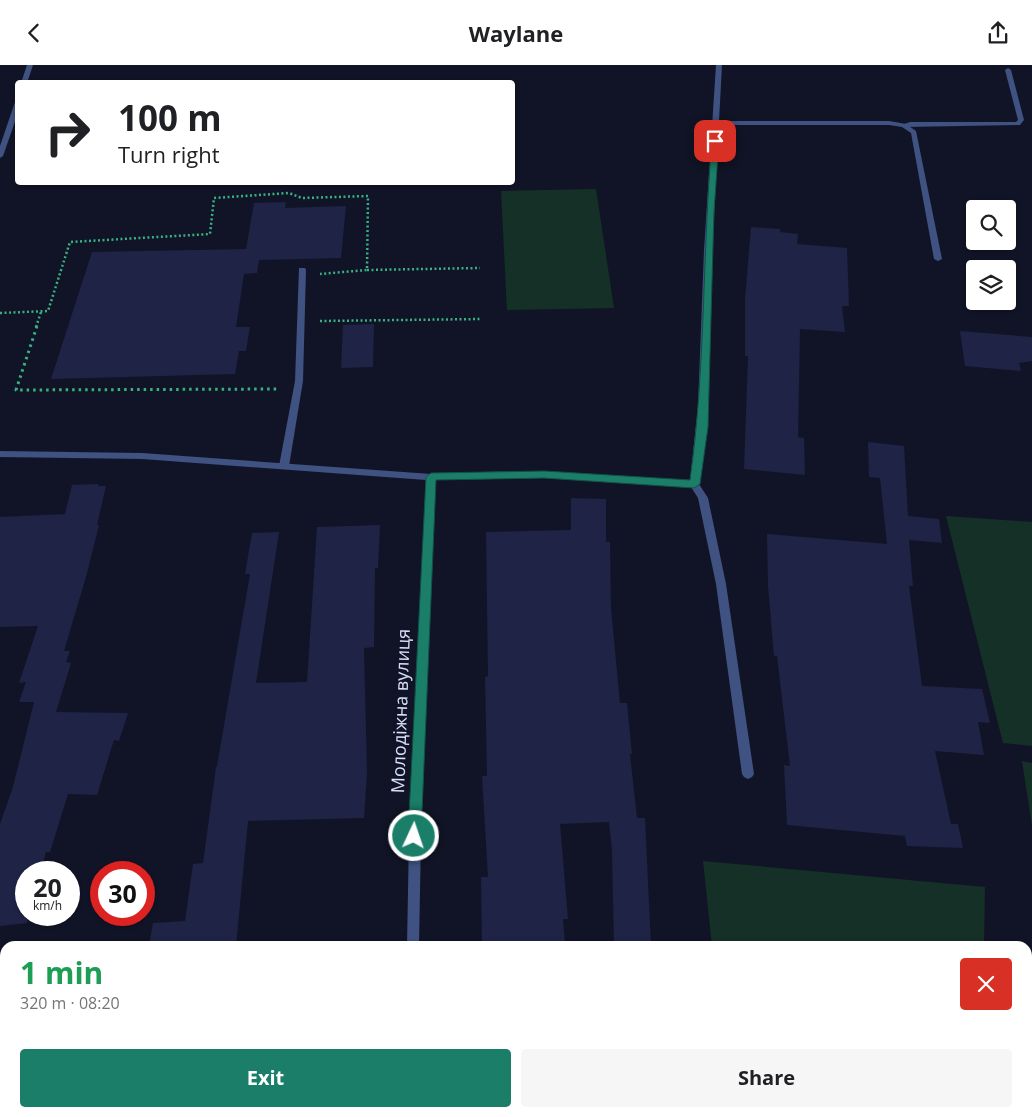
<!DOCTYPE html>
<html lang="en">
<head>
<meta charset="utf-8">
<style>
  :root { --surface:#fff; --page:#f6f6f6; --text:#202124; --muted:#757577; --accent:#1a7e69 }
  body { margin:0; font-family:"Open Sans",sans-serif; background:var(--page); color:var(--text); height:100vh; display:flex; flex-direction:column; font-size:19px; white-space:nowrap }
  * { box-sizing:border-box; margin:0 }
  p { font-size:16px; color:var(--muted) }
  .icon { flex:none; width:28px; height:28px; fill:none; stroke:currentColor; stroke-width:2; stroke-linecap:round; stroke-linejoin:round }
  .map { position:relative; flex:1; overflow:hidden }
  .sheet { position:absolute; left:0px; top:876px; width:1032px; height:176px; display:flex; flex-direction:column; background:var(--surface); border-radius:15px 15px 0 0; box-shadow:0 1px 4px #0004 }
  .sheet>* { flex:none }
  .hud { position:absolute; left:15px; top:15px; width:500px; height:105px; border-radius:5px; box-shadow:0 1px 4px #0004; background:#fff; color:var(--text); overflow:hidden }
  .controls { position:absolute; left:966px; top:135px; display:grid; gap:10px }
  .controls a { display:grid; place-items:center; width:50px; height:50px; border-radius:5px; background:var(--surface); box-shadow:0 1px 4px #0004; font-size:25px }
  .speed { position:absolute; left:15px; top:796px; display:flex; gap:10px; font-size:25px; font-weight:700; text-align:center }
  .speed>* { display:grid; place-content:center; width:65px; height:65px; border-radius:50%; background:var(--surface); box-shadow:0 1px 4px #0004; line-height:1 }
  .speed small { font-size:12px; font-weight:400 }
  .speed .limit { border:8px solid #d22; background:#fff; color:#111 }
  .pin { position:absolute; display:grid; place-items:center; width:42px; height:42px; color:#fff; margin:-21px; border-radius:10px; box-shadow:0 2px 8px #0006 }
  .me { position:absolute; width:55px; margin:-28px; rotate:3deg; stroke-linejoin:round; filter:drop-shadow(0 0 4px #0008) }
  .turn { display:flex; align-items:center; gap:18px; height:105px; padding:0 20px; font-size:22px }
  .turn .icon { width:65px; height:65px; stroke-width:2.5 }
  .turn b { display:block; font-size:35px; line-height:42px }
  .round { display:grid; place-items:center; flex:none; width:52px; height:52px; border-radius:5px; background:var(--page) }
  .overview { display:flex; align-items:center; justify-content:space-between; height:85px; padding:0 20px }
  h1 { font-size:30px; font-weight:700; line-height:38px; color:#1e9e55 }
  .primary-button { display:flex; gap:10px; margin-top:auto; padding:10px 20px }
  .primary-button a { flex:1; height:58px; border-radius:5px; background:var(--accent); color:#fff; font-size:20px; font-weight:700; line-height:58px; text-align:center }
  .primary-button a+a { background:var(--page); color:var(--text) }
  header { display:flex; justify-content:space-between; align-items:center; height:65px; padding:0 20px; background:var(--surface); font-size:22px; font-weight:700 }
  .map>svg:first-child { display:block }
  .green { fill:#153026 }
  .building { fill:#1f2346 }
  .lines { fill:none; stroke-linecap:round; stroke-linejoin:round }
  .path-far1 { stroke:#38b183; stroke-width:2.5; stroke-dasharray:2 2.5; stroke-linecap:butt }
  .path { stroke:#38b183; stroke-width:3; stroke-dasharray:2.5 4; stroke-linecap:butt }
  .service { fill:#405282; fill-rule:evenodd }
  .minor { fill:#405282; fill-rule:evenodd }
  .tertiary { fill:#405282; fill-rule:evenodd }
  .route { fill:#1a7e69; stroke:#115244 }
  .labels { text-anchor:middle; stroke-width:5; stroke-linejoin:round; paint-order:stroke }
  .street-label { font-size:18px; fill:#d9e0fc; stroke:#111426 }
</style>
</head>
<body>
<header><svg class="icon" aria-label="back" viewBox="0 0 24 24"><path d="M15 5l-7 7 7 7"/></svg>Waylane<svg class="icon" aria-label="share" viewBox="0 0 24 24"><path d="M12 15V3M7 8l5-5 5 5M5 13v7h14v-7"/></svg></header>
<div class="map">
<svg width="1032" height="1052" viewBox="0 0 1032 1052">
  <rect width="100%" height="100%" fill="#111426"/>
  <!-- green -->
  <path class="green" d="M 596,124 L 614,243 L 507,245 L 501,126 Z
    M 946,451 L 1032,457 L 1032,681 L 1003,678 Z
    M 1022,696 L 1032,698 L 1032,761 Z
    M 703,796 L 985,822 L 984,881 L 712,881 Z
    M 709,1048 L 983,1048 L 984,1052 L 709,1052 Z"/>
  <!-- building -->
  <path class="building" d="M 286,137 L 285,143 L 346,141 L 341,193 L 259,195 L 257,208 L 244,209 L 236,262 L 250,262 L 246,286 L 239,286 L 235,309 L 51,314 L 92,187 L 246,184 L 254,138 Z
    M 751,162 L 780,164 L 780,167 L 798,169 L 797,179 L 847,183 L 849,241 L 842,241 L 845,267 L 800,264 L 798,372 L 804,373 L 805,410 L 744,404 L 748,291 L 745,291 L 745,234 Z
    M 374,259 L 373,302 L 341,303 L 343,260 Z
    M 960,266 L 1032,272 L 1032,296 L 1019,298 L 1021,306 L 965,301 Z
    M 868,377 L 904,381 L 908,451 L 939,454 L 942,478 L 909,475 L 913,521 L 909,521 L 922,621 L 982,624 L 990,658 L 978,657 L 984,690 L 935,686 L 951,759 L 958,759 L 963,783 L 907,781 L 905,771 L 787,760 L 784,700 L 790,701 L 777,591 L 774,591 L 768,521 L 767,469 L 887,479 L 880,413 L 869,412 Z
    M 98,419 L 98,421 L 106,421 L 97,460 L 99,460 L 86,512 L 64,586 L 70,586 L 66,597 L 71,598 L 56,647 L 128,648 L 119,676 L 114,675 L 97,730 L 68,729 L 50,787 L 46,787 L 40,808 L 26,808 L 26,850 L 29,850 L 27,858 L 0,861 L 0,759 L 13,722 L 34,637 L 19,637 L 26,617 L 19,618 L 38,561 L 0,562 L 0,452 L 65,449 L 72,420 Z
    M 571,433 L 606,434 L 606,477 L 610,477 L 611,543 L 620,638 L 627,638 L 632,689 L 630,689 L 637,753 L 645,753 L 651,881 L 614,881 L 612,785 L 609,757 L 560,759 L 568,854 L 563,854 L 565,880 L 482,881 L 481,812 L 488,812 L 482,711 L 487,711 L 485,612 L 488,611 L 486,467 L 571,465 Z
    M 380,460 L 378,503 L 375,503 L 374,582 L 364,583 L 367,708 L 364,753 L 248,756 L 236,881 L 149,881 L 153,858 L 185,856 L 193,799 L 203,798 L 216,702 L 217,701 L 250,509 L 245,509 L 252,468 L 279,467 L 256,618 L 307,617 L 317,462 Z"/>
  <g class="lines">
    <!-- path-far1 -->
    <path class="path-far1" d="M 367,205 L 480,203
      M 0,248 L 48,246 L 70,177 L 210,169 L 214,133 L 289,128 L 302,133 L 368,131 L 367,205 L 320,209
      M 320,256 L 482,254
      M 36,262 L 41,247"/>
    <!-- path -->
    <path class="path" d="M 37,261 L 16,325 L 278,324"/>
    <!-- service -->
    <path class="service" d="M 1008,3 L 1011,5 L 1024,55 L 1020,60 L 904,62 L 901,60 L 910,57 L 1016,57 L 1018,55 L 1005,5 Z
      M 299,203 L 305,203 L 306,205 L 303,316 L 289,401 L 284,404 L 279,401 L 295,316 Z"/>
    <!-- minor -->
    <path class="minor" d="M 716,0 L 722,0 L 719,56 L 889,56 L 906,59 L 916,66 L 942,194 L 938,196 L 934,194 L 911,68 L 902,62 L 889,60 L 719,60 L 711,212 L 707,341 L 699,419 L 708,433 L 726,519 L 754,709 L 752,712 L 748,714 L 744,712 L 742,709 L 716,519 L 698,433 L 691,422 L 544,413 L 435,415 L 421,771 L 419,881 L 407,881 L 409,771 L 426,415 L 142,394 L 0,392 L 0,386 L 142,388 L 431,409 L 544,407 L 690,416 L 698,341 L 704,185 Z
      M 405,1048 L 419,1048 L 419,1052 L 405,1052 Z"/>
    <!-- tertiary -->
    <path class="tertiary" d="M 27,0 L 33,0 L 27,18 L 21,18 Z
      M 18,35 L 18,48 L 3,91 L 0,93 L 0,81 L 15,37 Z"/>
  </g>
  <!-- route -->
  <path class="route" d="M 715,73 L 719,76 L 714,145 L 708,362 L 700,419 L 694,423 L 544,413 L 436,415 L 421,771 L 419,775 L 414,777 L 410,775 L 408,771 L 426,412 L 431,408 L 544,406 L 690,415 C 706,303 702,189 712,76 Z"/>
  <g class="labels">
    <!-- street labels -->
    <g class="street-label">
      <text transform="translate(401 646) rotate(-88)" y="6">Молодіжна вулиця</text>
    </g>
  </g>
</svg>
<div class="controls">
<a><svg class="icon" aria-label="search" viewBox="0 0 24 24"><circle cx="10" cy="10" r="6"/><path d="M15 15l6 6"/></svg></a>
<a><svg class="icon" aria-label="layers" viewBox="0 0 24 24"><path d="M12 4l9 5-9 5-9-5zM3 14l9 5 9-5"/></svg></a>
</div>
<div class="speed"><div>20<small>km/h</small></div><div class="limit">30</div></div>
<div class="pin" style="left:715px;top:76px;background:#d93025"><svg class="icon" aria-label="arrive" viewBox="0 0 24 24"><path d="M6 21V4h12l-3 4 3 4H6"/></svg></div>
<svg class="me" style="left:414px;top:771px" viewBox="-20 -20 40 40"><circle r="17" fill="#1a7e69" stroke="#fff" stroke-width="3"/><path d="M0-11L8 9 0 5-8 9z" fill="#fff"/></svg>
<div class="hud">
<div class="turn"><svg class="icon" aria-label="right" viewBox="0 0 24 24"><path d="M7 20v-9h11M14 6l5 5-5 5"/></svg><div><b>100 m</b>Turn right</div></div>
</div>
<section class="sheet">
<div class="overview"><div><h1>1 min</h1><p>320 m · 08:20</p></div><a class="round" style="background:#d93025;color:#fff"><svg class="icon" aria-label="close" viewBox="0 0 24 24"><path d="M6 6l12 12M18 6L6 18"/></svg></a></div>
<div class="primary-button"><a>Exit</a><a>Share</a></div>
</section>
</div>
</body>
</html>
